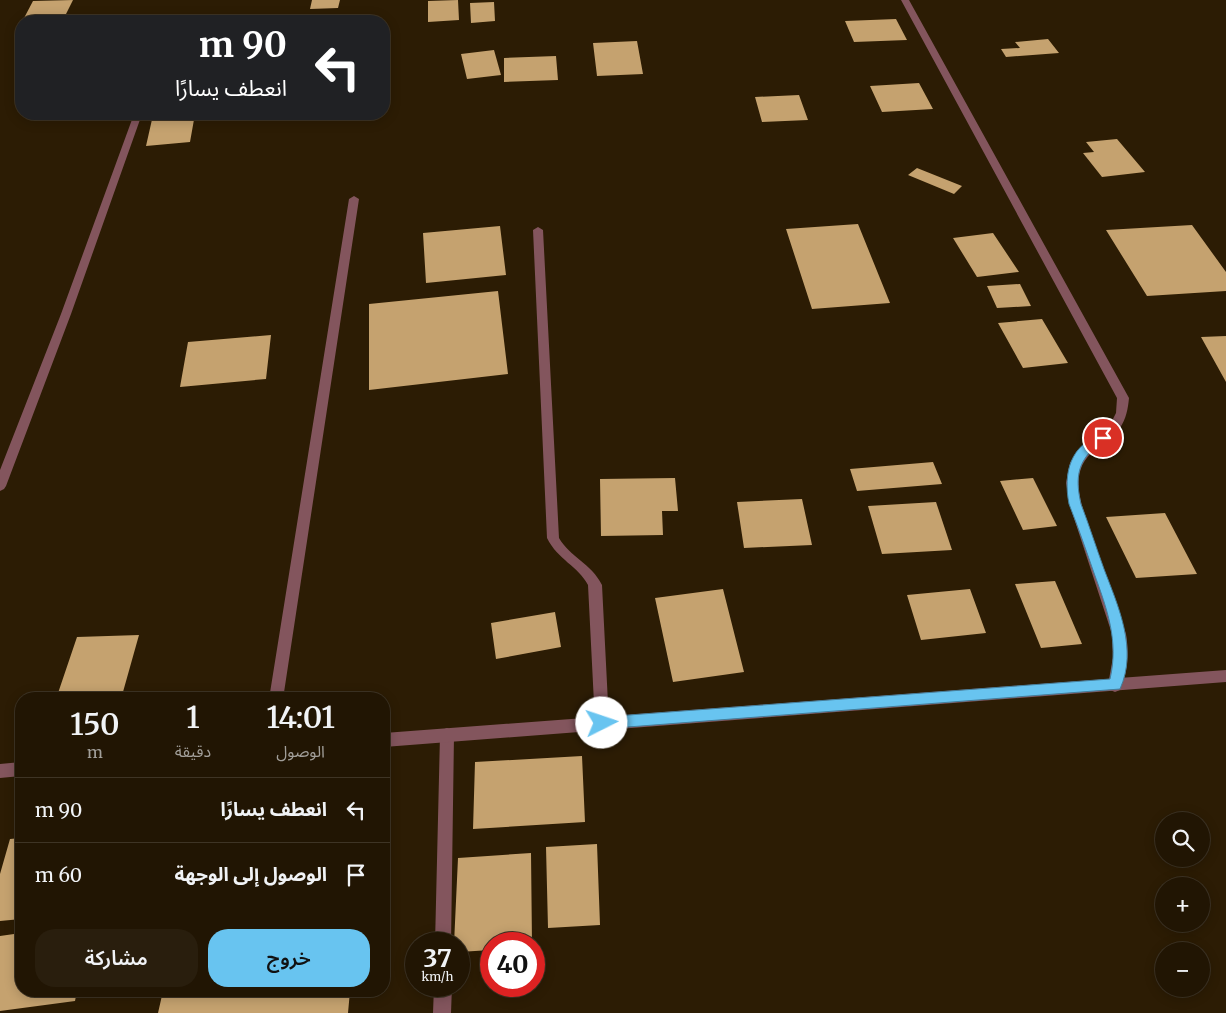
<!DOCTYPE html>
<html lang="ar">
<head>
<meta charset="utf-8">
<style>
  :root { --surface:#211503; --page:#291e0d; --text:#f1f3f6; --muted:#a29f9a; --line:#3e3425; --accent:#68c4f0 }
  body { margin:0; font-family:Merriweather,"Noto Sans Arabic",serif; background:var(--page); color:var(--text); direction:rtl; height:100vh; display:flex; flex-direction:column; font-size:19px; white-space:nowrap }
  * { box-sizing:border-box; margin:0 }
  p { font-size:16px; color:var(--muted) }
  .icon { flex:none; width:28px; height:28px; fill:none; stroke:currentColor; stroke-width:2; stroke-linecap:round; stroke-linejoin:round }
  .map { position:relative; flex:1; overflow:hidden; direction:ltr }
  .sheet { position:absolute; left:15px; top:692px; width:375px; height:305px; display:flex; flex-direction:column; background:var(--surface); border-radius:20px; box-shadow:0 2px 12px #0003,0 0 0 1px var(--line); direction:rtl }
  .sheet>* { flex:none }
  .banner { position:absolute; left:15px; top:15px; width:375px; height:105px; border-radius:20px; box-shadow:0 2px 12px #0003,0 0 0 1px var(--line); direction:rtl; background:#202124; color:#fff; overflow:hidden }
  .buttons { position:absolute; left:1155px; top:812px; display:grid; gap:10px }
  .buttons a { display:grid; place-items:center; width:55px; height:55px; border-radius:50%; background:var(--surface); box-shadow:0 2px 12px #0003,0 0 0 1px var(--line); font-size:25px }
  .speed { position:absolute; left:405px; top:932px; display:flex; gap:10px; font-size:25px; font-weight:700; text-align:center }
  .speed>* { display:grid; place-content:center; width:65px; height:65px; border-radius:50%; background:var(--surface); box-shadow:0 2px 12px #0003,0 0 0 1px var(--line); line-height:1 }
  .speed small { font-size:12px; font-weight:400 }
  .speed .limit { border:8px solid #d22; background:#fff; color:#111 }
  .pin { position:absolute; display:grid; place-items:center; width:42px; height:42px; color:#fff; margin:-21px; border:2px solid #fff; border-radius:50%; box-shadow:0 1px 5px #0007 }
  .me { position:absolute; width:55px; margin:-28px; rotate:86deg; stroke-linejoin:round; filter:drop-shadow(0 0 4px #0008) }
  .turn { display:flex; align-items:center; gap:18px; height:105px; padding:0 20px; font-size:22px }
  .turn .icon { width:65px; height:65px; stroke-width:2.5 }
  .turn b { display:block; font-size:35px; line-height:42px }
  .eta { display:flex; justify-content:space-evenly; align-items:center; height:85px; text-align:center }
  .eta b { font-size:30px; font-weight:600; line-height:35px }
  .button { display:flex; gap:10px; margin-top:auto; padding:10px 20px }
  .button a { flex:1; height:58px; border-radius:20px; background:var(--accent); color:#111; font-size:20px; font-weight:600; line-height:58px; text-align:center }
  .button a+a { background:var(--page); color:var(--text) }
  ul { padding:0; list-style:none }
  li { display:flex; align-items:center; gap:15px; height:65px; padding:0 20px; border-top:1px solid var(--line) }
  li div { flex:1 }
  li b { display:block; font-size:19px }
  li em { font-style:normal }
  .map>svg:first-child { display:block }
  .building { fill:#c5a26f }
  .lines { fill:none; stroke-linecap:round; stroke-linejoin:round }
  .minor { fill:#83555d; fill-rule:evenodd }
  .tertiary { fill:#83555d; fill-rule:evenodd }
  .route { fill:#68c4f0; stroke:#447f9c }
</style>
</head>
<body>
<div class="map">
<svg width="1226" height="1013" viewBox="0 0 1226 1013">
  <rect width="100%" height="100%" fill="#2c1c04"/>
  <!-- building -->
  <path class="building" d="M 73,0 L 64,18 L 23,20 L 33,1 Z
    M 312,0 L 340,0 L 338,8 L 310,9 Z
    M 458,0 L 459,20 L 428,22 L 428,1 Z
    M 494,2 L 495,21 L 471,23 L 470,3 Z
    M 896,19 L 907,40 L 854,42 L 845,21 Z
    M 1048,39 L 1059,53 L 1006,57 L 1001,49 L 1020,48 L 1015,42 Z
    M 637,41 L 643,74 L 597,76 L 593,43 Z
    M 494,50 L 501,75 L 467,79 L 461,54 Z
    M 556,56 L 558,80 L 504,82 L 504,58 Z
    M 919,83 L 933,109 L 882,112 L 870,86 Z
    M 799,95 L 808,120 L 762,122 L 755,97 Z
    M 195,114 L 190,142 L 146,146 L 153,115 Z
    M 1117,139 L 1145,172 L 1102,177 L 1083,153 L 1094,152 L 1086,142 Z
    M 917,168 L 962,186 L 954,194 L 908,175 Z
    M 858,224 L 890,303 L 812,309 L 786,229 Z
    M 1192,225 L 1226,272 L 1226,291 L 1147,296 L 1106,230 Z
    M 500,226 L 506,275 L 426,283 L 423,233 Z
    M 993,233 L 1019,272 L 977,277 L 953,238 Z
    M 1020,284 L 1031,306 L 997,308 L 987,286 Z
    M 498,291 L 508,374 L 369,390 L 369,304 Z
    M 1042,319 L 1068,363 L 1023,368 L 998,323 Z
    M 271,335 L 266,379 L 180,387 L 188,342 Z
    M 1226,336 L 1226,382 L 1201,337 Z
    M 933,462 L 942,484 L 857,491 L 850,469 Z
    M 675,478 L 678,511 L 662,511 L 663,535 L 601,536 L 600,479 Z
    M 1033,478 L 1057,526 L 1023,530 L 1000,481 Z
    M 802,499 L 812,545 L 744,548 L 737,502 Z
    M 936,502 L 952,550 L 882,554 L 868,506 Z
    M 1165,513 L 1197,574 L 1136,578 L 1106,517 Z
    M 1055,581 L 1082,644 L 1041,648 L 1015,584 Z
    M 723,589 L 744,672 L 673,682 L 655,598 Z
    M 970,589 L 986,633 L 921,640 L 907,595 Z
    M 555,612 L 561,647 L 496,659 L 491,623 Z
    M 139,635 L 121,699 L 56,699 L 77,637 Z
    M 582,756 L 585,822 L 473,829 L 475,762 Z
    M 21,838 L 21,919 L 0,921 L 0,874 L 10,839 Z
    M 597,844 L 600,925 L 548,928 L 546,847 Z
    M 531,853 L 532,944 L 491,944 L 491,950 L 459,952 L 459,944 L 454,944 L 458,858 Z
    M 21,933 L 21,991 L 77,991 L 75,1001 L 0,1011 L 0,936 Z
    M 163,991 L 350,991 L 348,1013 L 158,1013 Z"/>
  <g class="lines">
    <!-- minor -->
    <path class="minor" d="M 901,0 L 909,0 L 1129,398 C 1128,409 1126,419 1120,428 C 1113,436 1104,442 1096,449 C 1075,465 1076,486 1083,509 L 1126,634 C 1129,652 1128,673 1120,690 L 1115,692 L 1110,690 L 1108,685 L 1113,657 L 1112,634 L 1071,509 L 1066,483 L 1070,463 L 1078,450 L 1112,421 L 1116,413 L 1117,398 Z
      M 134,114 L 142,114 L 71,314 L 6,486 L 4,489 L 0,491 L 0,470 L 61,314 Z
      M 354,196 L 359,199 L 283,699 L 269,699 L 349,199 Z
      M 538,227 L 543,230 L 559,538 C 570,557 591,563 602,585 L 609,723 L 607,728 L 602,730 L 597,728 L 595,723 L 588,585 C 578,566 558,560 547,538 L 533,230 Z
      M 447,728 L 452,730 L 454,735 L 451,944 L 435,944 L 440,735 L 442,730 Z
      M 434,986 L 452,986 L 451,1013 L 433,1013 Z"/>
    <!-- tertiary -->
    <path class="tertiary" d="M 1226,670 L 1226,682 L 384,747 L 384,733 Z
      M 21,762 L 21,776 L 0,778 L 0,764 Z"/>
  </g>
  <!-- route -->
  <path class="route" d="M 1103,434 L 1107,435 L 1108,438 C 1105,443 1098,445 1093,449 C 1076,465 1076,482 1081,504 C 1089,525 1096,547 1104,569 C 1118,606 1138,649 1120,689 L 602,729 L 597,727 L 595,723 L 597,719 L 602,717 L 1110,679 C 1119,641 1107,609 1094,573 C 1086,550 1078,527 1069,504 C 1063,473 1070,444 1103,434 Z"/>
</svg>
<div class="buttons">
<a><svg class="icon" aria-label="search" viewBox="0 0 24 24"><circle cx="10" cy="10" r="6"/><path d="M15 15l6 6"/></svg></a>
<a>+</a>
<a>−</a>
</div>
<div class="speed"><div>37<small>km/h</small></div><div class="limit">40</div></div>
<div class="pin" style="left:1103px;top:438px;background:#d93025"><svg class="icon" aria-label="arrive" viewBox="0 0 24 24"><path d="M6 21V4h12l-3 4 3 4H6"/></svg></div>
<svg class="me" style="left:602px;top:723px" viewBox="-20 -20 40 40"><circle r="19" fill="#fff"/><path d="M0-13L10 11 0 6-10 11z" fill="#68c4f0"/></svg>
<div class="banner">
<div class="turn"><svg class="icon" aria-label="left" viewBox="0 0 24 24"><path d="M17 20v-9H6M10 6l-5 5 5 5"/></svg><div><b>90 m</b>انعطف يسارًا</div></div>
</div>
<section class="sheet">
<div class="eta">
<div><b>14:01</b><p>الوصول</p></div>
<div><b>1</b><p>دقيقة</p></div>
<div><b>150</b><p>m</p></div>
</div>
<ul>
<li><svg class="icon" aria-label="left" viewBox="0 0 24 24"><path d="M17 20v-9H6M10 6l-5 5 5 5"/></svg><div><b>انعطف يسارًا</b></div><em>90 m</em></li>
<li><svg class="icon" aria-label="arrive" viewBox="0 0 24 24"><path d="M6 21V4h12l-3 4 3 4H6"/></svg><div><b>الوصول إلى الوجهة</b></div><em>60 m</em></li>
</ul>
<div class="button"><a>خروج</a><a>مشاركة</a></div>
</section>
</div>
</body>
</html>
